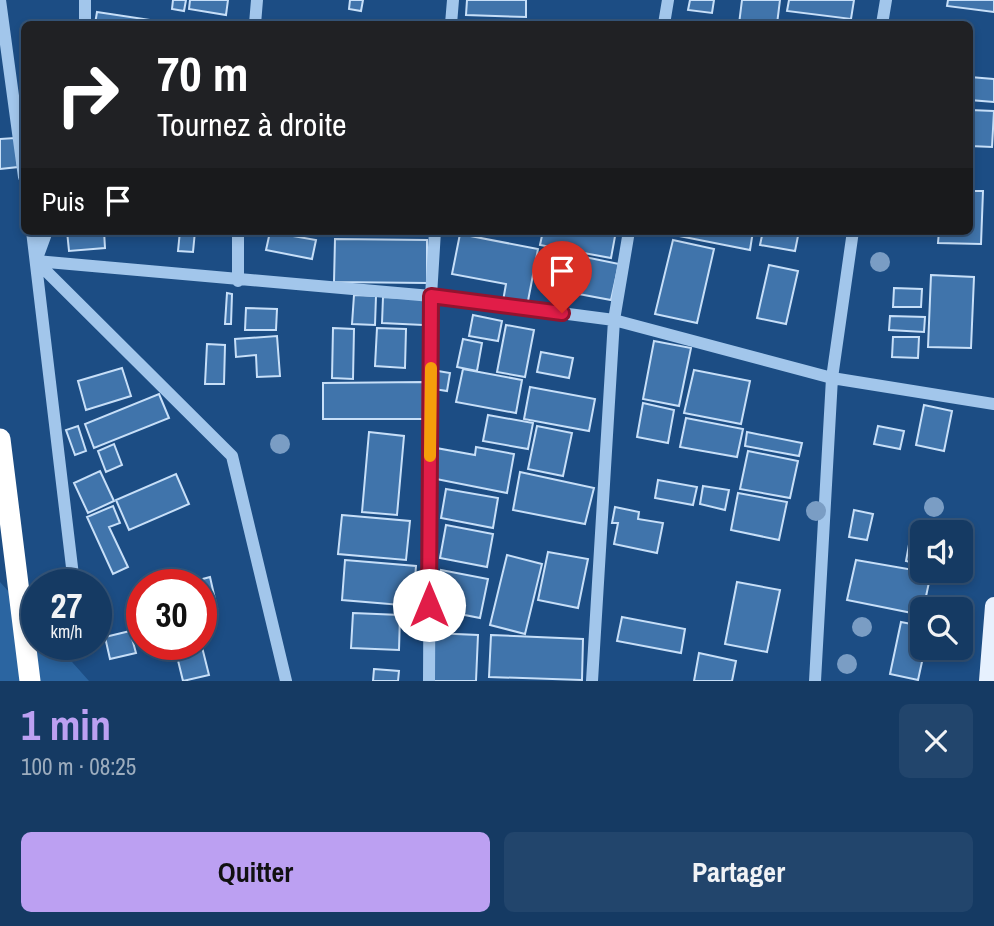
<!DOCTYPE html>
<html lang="fr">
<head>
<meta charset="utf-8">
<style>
  :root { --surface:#153a63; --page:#22456c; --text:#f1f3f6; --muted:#9dadbe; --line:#345478; --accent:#bca0f2 }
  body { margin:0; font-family:"Archivo Narrow",sans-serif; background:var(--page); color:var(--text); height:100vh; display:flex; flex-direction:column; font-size:26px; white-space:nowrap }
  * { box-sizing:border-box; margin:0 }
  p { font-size:23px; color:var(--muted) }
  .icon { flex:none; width:38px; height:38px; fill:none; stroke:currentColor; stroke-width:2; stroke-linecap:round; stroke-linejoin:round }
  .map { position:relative; height:681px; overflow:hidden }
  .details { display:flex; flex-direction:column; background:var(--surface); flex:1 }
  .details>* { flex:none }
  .banner { position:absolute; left:21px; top:21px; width:952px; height:214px; border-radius:10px; box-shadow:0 4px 10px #0003,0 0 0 2px var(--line); background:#202124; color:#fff; overflow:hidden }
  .fabs { position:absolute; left:910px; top:520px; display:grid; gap:14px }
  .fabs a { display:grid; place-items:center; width:63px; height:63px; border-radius:10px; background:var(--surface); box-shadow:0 4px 10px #0003,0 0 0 2px var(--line); font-size:35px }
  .speed { position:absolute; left:21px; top:569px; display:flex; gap:14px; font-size:35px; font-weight:700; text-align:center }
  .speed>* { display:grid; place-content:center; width:91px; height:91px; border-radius:50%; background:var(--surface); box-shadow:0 4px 10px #0003,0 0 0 2px var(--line); line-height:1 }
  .speed small { font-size:18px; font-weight:400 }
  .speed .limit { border:10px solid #d22; background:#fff; color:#111 }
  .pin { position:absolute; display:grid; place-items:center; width:60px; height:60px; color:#fff; margin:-72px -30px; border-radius:50% 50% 50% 0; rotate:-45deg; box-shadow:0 0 7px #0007 }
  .pin .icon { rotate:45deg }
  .me { position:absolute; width:77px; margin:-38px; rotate:0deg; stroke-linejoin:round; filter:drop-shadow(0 0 5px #0008) }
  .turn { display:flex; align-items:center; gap:24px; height:147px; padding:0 21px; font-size:32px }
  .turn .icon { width:91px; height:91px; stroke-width:2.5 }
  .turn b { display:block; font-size:49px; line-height:60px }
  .then { display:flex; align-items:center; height:66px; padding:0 21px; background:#0003; gap:14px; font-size:26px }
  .round { display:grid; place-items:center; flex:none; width:74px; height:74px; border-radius:10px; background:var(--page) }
  .overview { display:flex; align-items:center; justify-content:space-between; height:119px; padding:0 21px }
  h1 { font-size:42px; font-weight:800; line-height:52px; color:var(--accent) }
  .cta { display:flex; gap:14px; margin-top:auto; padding:14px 21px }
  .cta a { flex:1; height:80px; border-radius:10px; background:var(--accent); color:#111; font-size:28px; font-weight:800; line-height:80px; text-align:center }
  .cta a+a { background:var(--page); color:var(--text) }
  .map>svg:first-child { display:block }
  .green { fill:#2b65a1 }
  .building { fill:#4074ab; stroke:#c7dff8; stroke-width:2 }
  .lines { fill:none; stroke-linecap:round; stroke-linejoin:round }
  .minor { stroke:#a2c6eb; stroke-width:12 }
  .major { stroke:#e7f1fe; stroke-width:18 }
  .highway { stroke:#fff; stroke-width:21 }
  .tree { fill:#7a9dc4 }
  .route-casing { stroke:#92132f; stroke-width:18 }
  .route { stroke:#e11d48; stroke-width:12 }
  .slow { stroke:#f59e0b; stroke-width:12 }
</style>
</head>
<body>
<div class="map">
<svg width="994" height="681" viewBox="0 0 994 681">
  <rect width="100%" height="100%" fill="#1c4d84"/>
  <!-- green -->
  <path class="green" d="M 0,582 L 37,623 L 37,644 L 56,644 L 89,681 L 0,681 Z"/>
  <!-- building -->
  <path class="building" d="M 173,0 L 186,0 L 184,11 L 172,9 Z
    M 190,0 L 228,0 L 226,15 L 189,9 Z
    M 350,0 L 363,0 L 361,11 L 349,9 Z
    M 467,0 L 526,0 L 526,17 L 466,15 Z
    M 690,0 L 714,0 L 712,13 L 688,10 Z
    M 742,0 L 780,0 L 777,24 L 739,24 Z
    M 789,0 L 854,0 L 851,19 L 787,11 Z
    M 948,0 L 994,0 L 994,12 L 947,6 Z
    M 97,12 L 157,21 L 156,24 L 95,24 Z
    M 970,77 L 994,79 L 994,102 L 970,100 Z
    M 970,110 L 994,111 L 992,147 L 970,146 Z
    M 15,138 L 18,167 L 0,169 L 0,139 Z
    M 970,191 L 983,191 L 981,244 L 938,243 L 939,231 L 970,231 Z
    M 67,231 L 104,231 L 105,248 L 69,251 Z
    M 180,231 L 195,231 L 193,252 L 178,251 Z
    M 543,231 L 616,231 L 611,258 L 540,245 Z
    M 675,231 L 753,231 L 750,250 L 674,235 Z
    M 763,231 L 799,231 L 795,251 L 760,245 Z
    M 270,232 L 316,240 L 312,259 L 266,250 Z
    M 460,234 L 538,249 L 527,306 L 503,301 L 506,284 L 452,274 Z
    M 335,239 L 427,240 L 427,283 L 334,282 Z
    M 673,240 L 714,249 L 697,323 L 655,314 Z
    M 580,256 L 619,264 L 611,300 L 573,293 Z
    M 769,265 L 798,271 L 786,324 L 757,318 Z
    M 931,275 L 974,277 L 971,348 L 928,347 Z
    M 894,288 L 922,289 L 921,307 L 893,307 Z
    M 227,293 L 232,294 L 231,324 L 225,324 Z
    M 354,295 L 376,296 L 375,325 L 352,324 Z
    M 383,297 L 425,299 L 423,325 L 382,323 Z
    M 246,308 L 277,309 L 276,330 L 245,330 Z
    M 473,315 L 502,321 L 498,341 L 469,336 Z
    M 890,316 L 925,317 L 924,332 L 889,330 Z
    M 506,325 L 534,330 L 525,377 L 497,372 Z
    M 333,328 L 354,329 L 353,379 L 332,378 Z
    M 377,328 L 406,329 L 405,368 L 375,366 Z
    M 277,336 L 280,376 L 257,377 L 256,355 L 236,357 L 235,339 Z
    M 893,337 L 919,337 L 918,358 L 892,357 Z
    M 463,339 L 482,343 L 477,371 L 457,367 Z
    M 654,341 L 691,348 L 679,406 L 643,399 Z
    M 207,344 L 225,345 L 224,384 L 205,384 Z
    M 541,352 L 573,358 L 569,378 L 537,372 Z
    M 122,368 L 131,396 L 86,410 L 78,381 Z
    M 463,369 L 522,380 L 516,413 L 456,402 Z
    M 694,370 L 750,381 L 741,424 L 684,413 Z
    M 438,371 L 450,373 L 447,391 L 434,389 Z
    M 423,382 L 423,419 L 323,419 L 323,383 Z
    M 530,387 L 595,399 L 589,431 L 524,419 Z
    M 159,394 L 169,418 L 94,448 L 85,424 Z
    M 643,403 L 674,410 L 668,443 L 637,437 Z
    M 924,405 L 952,411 L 944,451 L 916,445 Z
    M 488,415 L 533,423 L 528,449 L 483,441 Z
    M 686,418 L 743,429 L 737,457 L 680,447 Z
    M 78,426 L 86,451 L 75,455 L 66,430 Z
    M 537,426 L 572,433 L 563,476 L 528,469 Z
    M 878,426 L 904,431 L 900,449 L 874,444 Z
    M 369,432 L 404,436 L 397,515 L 362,512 Z
    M 747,432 L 802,443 L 799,456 L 745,446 Z
    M 114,444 L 122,465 L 106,472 L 98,451 Z
    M 476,447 L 514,454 L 507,493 L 431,478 L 436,448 L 475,455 Z
    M 748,451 L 798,461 L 790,498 L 740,489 Z
    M 100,471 L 114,501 L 88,513 L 74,483 Z
    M 520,472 L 594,488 L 585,524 L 513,510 Z
    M 176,474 L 189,504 L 129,530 L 116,500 Z
    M 658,480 L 697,487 L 693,505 L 655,498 Z
    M 703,486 L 729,490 L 725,510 L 700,504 Z
    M 446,489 L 498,498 L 493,528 L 441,518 Z
    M 738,493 L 787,502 L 779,540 L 731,530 Z
    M 113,506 L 120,523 L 109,527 L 128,567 L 113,574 L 87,517 Z
    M 615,507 L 639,512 L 638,519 L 663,523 L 657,553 L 614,544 L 618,523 L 612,523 Z
    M 854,510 L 873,514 L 867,540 L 849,537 Z
    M 342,515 L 410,521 L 406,560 L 338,554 Z
    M 446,525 L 493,534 L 487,567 L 440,558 Z
    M 910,539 L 922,542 L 922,565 L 906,561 Z
    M 548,552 L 588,559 L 578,608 L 538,600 Z
    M 507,555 L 542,564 L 525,634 L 490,625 Z
    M 345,560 L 416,566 L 413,606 L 342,600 Z
    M 856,560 L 931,573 L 922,615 L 847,600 Z
    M 441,570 L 488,579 L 480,618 L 434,609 Z
    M 210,577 L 217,608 L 202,611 L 201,584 L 196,584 L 195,581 Z
    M 737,582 L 780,590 L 767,652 L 725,644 Z
    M 353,613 L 400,615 L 399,650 L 351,648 Z
    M 622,617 L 685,629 L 681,653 L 617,641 Z
    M 901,622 L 922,626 L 922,648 L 925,648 L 918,680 L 890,674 Z
    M 130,631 L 136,653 L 110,659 L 105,637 Z
    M 433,633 L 478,635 L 476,681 L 431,681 Z
    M 491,635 L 583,639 L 582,680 L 489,677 Z
    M 201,643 L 209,675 L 183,681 L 174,644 Z
    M 699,653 L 736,661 L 732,681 L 694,681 Z
    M 374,669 L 399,671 L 398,681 L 373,681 Z"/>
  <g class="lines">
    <!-- minor -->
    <path class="minor" d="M 0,0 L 24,177
      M 85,0 L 85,24
      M 255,24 L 257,0
      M 451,24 L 453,0
      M 664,24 L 668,0
      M 882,24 L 886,0
      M 32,231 L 74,584
      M 47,231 L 36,261 L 232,456 L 286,681
      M 238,231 L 238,281
      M 36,261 L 431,296 L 614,320 L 832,378 L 994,404
      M 429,681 L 431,296 L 435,231
      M 592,681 L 614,320 L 629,231
      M 815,681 L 832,378 L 853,231"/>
    <!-- major -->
    <path class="major" d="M 988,681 L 994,606"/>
    <!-- highway -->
    <path class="highway" d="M 0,439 L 30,681"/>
  </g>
  <!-- trees -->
  <g class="tree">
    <circle cx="880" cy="262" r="10"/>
    <circle cx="280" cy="444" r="10"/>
    <circle cx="934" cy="507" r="10"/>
    <circle cx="816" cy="511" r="10"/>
    <circle cx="862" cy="627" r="10"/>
    <circle cx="847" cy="664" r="10"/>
  </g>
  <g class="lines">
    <defs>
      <path id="route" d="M 429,605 L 431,296 L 562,313"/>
    </defs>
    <!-- route casing -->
    <use href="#route" class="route-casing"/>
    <!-- route -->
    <use href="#route" class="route"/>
    <!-- slow -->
    <path class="slow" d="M 430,456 L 431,368"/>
  </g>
</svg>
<div class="fabs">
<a><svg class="icon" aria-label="sound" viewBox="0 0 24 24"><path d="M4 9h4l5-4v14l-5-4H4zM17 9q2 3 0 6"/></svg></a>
<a><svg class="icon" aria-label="search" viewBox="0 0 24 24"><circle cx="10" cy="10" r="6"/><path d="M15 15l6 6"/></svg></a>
</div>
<div class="speed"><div>27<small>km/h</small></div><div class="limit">30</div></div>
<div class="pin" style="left:562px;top:313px;background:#d93025"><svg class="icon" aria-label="arrive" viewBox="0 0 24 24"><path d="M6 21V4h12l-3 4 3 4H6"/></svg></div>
<svg class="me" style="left:429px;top:605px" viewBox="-20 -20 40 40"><circle r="19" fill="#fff"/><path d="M0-13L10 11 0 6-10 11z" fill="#e11d48"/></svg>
<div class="banner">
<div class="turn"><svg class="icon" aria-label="right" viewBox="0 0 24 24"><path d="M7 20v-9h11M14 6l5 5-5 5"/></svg><div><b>70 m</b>Tournez à droite</div></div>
<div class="then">Puis<svg class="icon" aria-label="arrive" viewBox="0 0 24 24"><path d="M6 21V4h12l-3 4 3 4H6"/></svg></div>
</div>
</div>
<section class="details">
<div class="overview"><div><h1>1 min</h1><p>100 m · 08:25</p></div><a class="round"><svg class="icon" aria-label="close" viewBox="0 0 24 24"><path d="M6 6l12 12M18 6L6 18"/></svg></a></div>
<div class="cta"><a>Quitter</a><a>Partager</a></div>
</section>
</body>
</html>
